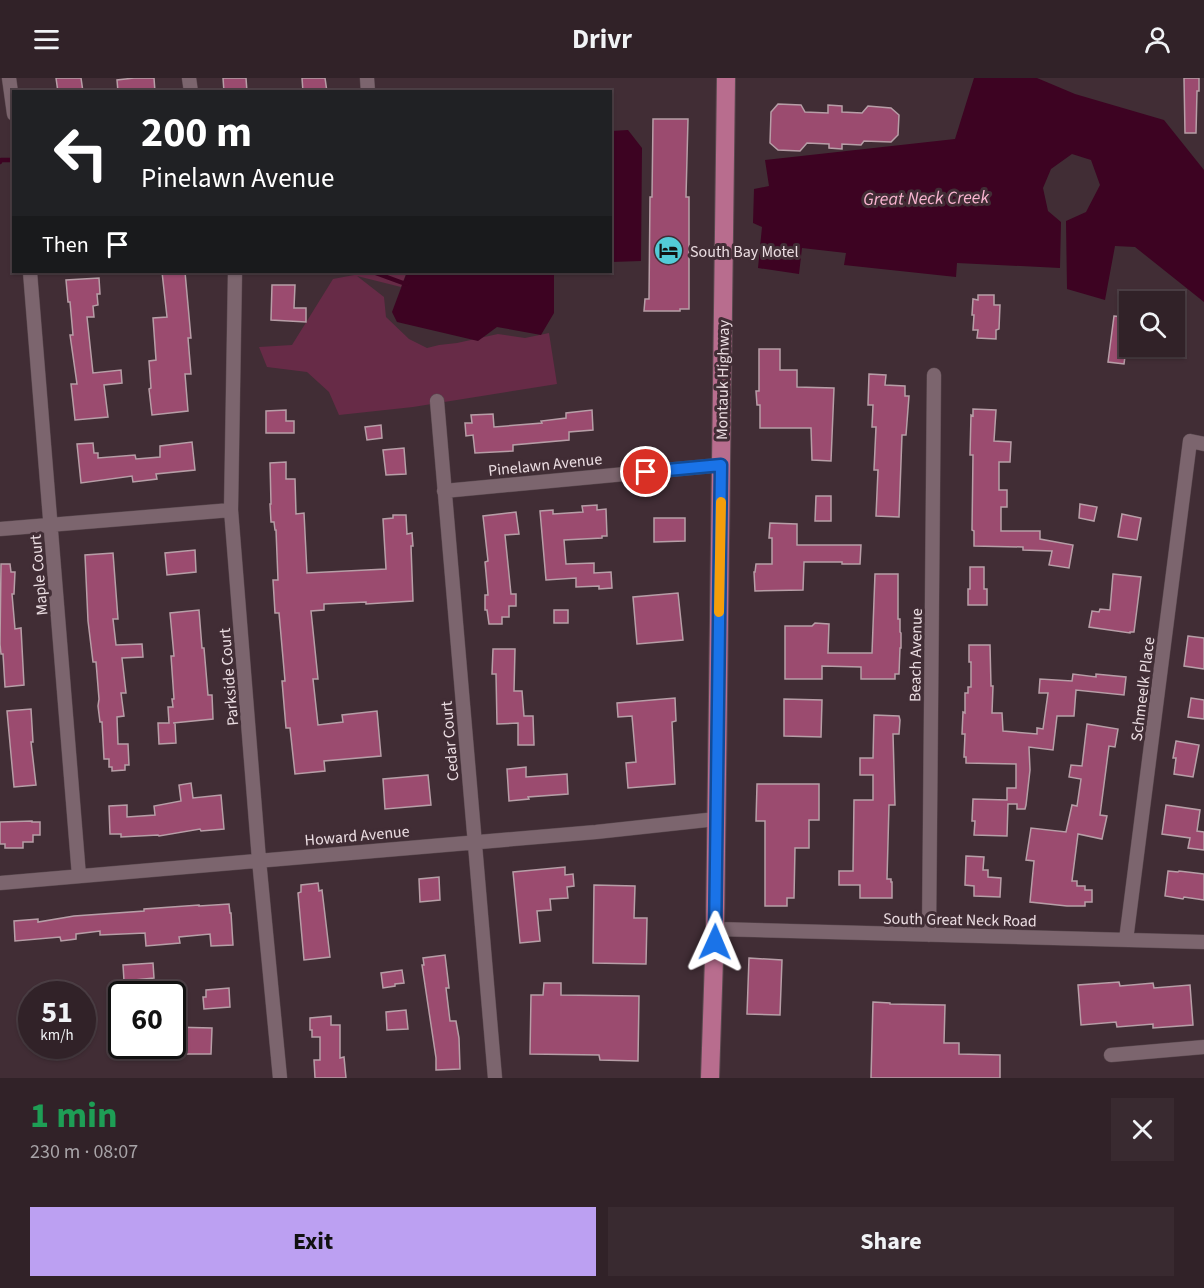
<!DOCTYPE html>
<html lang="en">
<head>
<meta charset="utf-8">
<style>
  :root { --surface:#312228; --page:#392a30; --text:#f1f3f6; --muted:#a8a4a8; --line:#4c3f45; --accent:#bca0f2 }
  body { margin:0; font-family:"Source Sans 3",sans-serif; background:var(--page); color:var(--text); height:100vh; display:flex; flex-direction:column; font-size:22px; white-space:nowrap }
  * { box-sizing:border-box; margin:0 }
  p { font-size:20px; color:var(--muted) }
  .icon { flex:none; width:33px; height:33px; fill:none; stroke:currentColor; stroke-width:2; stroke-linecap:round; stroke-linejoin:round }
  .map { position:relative; height:1000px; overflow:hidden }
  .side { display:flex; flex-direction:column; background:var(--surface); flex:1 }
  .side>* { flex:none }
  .hud { position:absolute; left:12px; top:12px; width:600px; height:183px; border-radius:0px; box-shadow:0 2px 4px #0004,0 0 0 2px var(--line); background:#202124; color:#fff; overflow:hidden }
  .tools { position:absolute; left:1119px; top:213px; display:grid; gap:12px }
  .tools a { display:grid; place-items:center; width:66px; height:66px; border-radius:0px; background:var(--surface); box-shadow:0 2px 4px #0004,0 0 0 2px var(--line); font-size:30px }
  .speed { position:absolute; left:18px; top:903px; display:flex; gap:12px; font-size:30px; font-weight:700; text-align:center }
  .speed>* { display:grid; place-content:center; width:78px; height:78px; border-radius:50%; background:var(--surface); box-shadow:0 2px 4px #0004,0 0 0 2px var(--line); line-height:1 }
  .speed small { font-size:15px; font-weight:400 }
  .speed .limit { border:3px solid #111; border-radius:9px; background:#fff; color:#111 }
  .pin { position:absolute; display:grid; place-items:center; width:51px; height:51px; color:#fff; margin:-26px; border:3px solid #fff; border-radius:50%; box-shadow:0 2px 6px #0007 }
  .me { position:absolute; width:66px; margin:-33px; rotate:1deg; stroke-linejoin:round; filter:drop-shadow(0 0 4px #0008) }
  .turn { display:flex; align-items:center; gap:21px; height:126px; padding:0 30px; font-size:27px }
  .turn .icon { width:78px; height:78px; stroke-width:2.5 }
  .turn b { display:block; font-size:42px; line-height:51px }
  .then { display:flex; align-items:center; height:57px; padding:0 30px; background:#0003; gap:12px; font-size:22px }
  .round { display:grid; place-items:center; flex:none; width:63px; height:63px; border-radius:0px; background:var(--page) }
  .summary { display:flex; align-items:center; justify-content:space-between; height:102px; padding:0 30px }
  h1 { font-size:36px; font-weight:700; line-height:45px; color:#1e9e55 }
  .cta { display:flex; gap:12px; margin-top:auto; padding:12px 30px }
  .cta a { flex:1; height:69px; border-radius:0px; background:var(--accent); color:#111; font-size:24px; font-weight:700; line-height:69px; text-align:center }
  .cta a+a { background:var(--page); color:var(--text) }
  header { display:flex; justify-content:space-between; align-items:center; height:78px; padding:0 30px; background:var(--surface); font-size:27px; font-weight:700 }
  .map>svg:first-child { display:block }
  .green { fill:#672b47 }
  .water { fill:#3d0322 }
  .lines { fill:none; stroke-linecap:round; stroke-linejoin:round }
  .stream { stroke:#3d0322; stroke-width:4.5 }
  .building { fill:#9b4b6f; stroke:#b79ea7; stroke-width:1.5 }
  .minor-casing { stroke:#5a494f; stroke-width:15 }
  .primary-casing { stroke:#5a494f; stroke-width:20 }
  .minor { stroke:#7c656e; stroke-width:14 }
  .primary { stroke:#b86d8e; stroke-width:18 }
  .route-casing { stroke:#114b97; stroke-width:15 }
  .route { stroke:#1a73e8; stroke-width:10 }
  .slow { stroke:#f59e0b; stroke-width:10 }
  .labels { text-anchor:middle; stroke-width:6; stroke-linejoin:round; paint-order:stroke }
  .poi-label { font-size:16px; fill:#ebdde2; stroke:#412d35; text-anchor:start }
  .street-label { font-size:16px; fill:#ebdde2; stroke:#412d35 }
  .water-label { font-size:18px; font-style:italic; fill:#fab5d1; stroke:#412d35 }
</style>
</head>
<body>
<header><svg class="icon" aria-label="menu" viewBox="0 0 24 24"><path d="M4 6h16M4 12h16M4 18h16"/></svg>Drivr<svg class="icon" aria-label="person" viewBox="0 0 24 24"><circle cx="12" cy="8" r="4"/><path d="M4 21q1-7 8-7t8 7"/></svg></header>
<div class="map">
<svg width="1204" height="1000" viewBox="0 0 1204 1000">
  <rect width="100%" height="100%" fill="#412d35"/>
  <!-- green -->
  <path class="green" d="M 343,194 L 398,194 L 406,196 L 401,209 L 357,198 L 384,219 L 386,239 L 409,261 L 427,270 L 439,267 L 457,265 L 498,256 L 525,260 L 549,255 L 557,306 L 413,329 L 339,337 L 329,314 L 307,294 L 267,289 L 259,269 L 292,267 L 333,201 L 354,197 Z"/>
  <!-- water -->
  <path class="water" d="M 974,0 L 1037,0 L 1075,16 L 1164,42 L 1204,92 L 1204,224 L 1135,169 L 1115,168 L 1105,222 L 1067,211 L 1066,143 L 1086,134 L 1100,107 L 1091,82 L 1072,76 L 1051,91 L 1043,110 L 1048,133 L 1061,144 L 1060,190 L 957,185 L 956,199 L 844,187 L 846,175 L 802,170 L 799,196 L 758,190 L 762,149 L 753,145 L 754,111 L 769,108 L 765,82 L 955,61 Z
    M 628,52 L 642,70 L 641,183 L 611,184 L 611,53 Z
    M 407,194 L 554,194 L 554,235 L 541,257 L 497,249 L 478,263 L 397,244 L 392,234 Z"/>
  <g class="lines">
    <!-- stream -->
    <path class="stream" d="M 0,84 L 1,82 L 14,82
      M 373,194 L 403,205 L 407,205"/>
  </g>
  <!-- building -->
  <path class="building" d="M 56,0 L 81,0 L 83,14 L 58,14 Z
    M 134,0 L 154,0 L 155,14 L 118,14 L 117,2 Z
    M 223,0 L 246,0 L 247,14 L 224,14 Z
    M 302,0 L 325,0 L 327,14 L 303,14 Z
    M 1184,0 L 1199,0 L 1199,13 L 1197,13 L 1196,55 L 1185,55 Z
    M 778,26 L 801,27 L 805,34 L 828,35 L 828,27 L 842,28 L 842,34 L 862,35 L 868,28 L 891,30 L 899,37 L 898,57 L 891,64 L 864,63 L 861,67 L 842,66 L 842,71 L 829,70 L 829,66 L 807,65 L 800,73 L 778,72 L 770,65 L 771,34 Z
    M 653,41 L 688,41 L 686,119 L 689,119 L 689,231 L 680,231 L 680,233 L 644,233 L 645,221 L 649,221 L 650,119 L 652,119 Z
    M 162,194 L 185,194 L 191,260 L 188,260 L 191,296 L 185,296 L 188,333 L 152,337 L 149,311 L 151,310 L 149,283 L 156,282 L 153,240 L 167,239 Z
    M 99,200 L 100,216 L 97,216 L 98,227 L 93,228 L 94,239 L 87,239 L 93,295 L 121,292 L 122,305 L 104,307 L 108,339 L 75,342 L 71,306 L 77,306 L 70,257 L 73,257 L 70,224 L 68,224 L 66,202 Z
    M 272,207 L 295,207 L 294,230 L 306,230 L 306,244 L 271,242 Z
    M 978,217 L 994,217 L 994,227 L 1000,227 L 999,251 L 996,252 L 996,261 L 977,260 L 978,252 L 973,252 L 974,237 L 972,237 L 973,221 L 978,222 Z
    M 1114,238 L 1130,240 L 1130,264 L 1127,264 L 1124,286 L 1108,284 Z
    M 759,271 L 780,271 L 780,292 L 797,292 L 797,309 L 834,310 L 831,383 L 812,382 L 811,350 L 760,350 L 760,327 L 757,327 L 756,313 L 759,313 Z
    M 869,296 L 886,297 L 885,307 L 905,308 L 905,318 L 909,318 L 906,357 L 902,357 L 899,439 L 876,438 L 878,392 L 874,392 L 876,349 L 872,349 L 873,327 L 868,327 Z
    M 973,331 L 996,332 L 994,363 L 1011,364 L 1010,384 L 999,384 L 999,412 L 1007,412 L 1007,429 L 1001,429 L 1001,453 L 1040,453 L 1040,461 L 1073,467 L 1069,490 L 1049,487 L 1052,473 L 1023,472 L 1023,469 L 974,468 L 974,453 L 972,452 L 973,377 L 970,377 L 971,337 L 973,338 Z
    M 286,332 L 286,343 L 294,343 L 294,355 L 266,355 L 266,333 Z
    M 592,332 L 593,352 L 569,354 L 569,362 L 513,367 L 513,373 L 475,375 L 473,357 L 466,358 L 465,345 L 472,345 L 471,337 L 493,336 L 494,349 L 542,345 L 541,343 L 566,340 L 566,335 Z
    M 381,347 L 382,360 L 367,362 L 365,349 Z
    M 192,364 L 195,392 L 156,396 L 157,401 L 133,404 L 132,398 L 81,405 L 77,366 L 93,365 L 94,375 L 98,375 L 98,380 L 135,377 L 136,381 L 160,379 L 160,368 Z
    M 404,370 L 406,396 L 386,397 L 383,372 Z
    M 286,384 L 286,401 L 295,401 L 296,436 L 304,435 L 307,495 L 386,491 L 383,441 L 393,440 L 393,437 L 406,437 L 407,456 L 412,455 L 413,468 L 411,468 L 413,523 L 366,526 L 366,524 L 324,526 L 324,532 L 311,533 L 318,601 L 313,601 L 318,647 L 343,644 L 342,637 L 377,633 L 381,678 L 324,683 L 325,693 L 295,696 L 290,650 L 286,650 L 282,603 L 285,603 L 279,535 L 275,535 L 273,502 L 278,502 L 276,452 L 275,452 L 274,444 L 271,444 L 270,426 L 271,426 L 270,385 Z
    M 816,418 L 831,418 L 831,443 L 815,443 Z
    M 1080,426 L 1097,429 L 1094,443 L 1079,440 Z
    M 597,427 L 597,432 L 606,431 L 607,458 L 602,458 L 602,460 L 564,462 L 566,486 L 594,485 L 594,495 L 611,494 L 612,510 L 599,511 L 599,508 L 576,509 L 576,500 L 546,502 L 540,433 L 553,432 L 553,436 L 583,434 L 582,428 Z
    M 516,434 L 519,456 L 505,457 L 511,516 L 516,516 L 516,528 L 509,528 L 509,539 L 502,539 L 502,546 L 489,546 L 487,532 L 485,532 L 485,517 L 488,517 L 485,484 L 488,483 L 483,438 Z
    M 1122,436 L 1141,440 L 1137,462 L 1118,459 Z
    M 654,440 L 685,440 L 685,463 L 654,464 Z
    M 770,445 L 797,446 L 797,467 L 861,467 L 860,486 L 842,486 L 842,484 L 804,484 L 803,512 L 755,513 L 754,494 L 755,494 L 756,486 L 772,486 L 772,460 L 769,460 Z
    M 195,472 L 196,494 L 167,497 L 165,475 Z
    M 113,475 L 118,541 L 113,541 L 116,567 L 142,566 L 143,579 L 122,580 L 126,615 L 121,615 L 124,638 L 117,639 L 118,666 L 128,666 L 129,687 L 125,687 L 125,692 L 112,693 L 112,689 L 109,689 L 109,681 L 104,681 L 102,644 L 100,644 L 98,628 L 99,621 L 96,584 L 93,584 L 88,543 L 85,477 Z
    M 1,486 L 10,486 L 11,494 L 15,494 L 14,516 L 12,516 L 15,551 L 21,550 L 24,607 L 5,609 L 3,576 L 1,576 L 0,566 Z
    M 970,489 L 984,489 L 984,511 L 987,511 L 987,527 L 968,527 L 968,511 L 970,511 Z
    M 875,496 L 898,496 L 898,541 L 900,541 L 900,554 L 901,555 L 901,570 L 900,570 L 899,596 L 895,596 L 895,601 L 861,601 L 861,589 L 822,588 L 822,601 L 785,601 L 785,548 L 812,548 L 815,545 L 829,546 L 828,575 L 872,575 Z
    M 1113,496 L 1141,499 L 1134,554 L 1130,554 L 1130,555 L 1089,549 L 1092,533 L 1099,534 L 1100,531 L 1110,532 Z
    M 678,515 L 683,562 L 637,566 L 633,519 Z
    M 199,532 L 202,570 L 204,570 L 208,617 L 212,617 L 213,641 L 173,645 L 175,645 L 176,665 L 159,666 L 158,645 L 169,645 L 168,629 L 173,629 L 172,621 L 174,621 L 171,578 L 174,578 L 170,535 Z
    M 554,532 L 568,532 L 568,545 L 554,545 Z
    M 1188,558 L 1204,560 L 1204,591 L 1184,588 Z
    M 969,567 L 990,567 L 991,608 L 993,608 L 992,635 L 1002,635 L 1003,653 L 1037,656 L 1037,650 L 1043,651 L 1048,615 L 1039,615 L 1040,601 L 1072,603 L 1073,596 L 1096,599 L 1096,596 L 1126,599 L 1124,617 L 1076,612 L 1074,638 L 1057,638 L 1053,672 L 1029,669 L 1030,692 L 1026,727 L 1025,731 L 1017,731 L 1017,726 L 1008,726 L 1007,758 L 974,757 L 975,743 L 972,743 L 973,721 L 1007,722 L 1007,710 L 1016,710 L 1016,686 L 966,685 L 966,679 L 964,679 L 965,656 L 962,656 L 963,634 L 965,635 L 965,615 L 968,615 L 968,609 L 971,609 L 971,584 L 969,584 Z
    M 493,571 L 515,571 L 514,613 L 522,613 L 524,638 L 533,638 L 534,667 L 518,667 L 518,645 L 497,646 L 496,596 L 492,596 Z
    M 675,620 L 676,643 L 672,644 L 675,706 L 628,710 L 626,685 L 636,684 L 632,638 L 618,639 L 617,625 Z
    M 1191,620 L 1204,622 L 1204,641 L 1188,639 Z
    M 784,621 L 822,622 L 821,659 L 784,658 Z
    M 31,631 L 33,664 L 31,664 L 36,707 L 14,709 L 7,633 Z
    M 874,637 L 899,638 L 900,642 L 899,656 L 893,656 L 895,727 L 889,727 L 887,801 L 891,801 L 891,804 L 892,804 L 892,820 L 860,820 L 860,807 L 839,807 L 839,793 L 853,793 L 854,722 L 873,722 L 873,697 L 860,697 L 860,680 L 873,680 Z
    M 1087,646 L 1118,651 L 1115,669 L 1109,668 L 1100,737 L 1107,738 L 1102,761 L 1078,756 L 1072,803 L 1077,803 L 1077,808 L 1085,808 L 1085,812 L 1092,812 L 1092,824 L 1085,824 L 1085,828 L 1067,828 L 1030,824 L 1034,783 L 1026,782 L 1031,750 L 1066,754 L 1072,727 L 1077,728 L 1081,701 L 1069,699 L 1071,687 L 1082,688 Z
    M 1176,663 L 1199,667 L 1193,699 L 1174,696 L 1176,680 L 1173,680 Z
    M 526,689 L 526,699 L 567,696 L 568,716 L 528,719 L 529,721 L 509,723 L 507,691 Z
    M 428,697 L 431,727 L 385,731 L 383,701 Z
    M 191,705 L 193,720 L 221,717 L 224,751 L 201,753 L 200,751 L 159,758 L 158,757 L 121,759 L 121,756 L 110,756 L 109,728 L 127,727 L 127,739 L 155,737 L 154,728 L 181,723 L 179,707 Z
    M 757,706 L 819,706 L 819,742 L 809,742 L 809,770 L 795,770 L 794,820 L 787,820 L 787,828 L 765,828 L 765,743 L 756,743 Z
    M 1166,727 L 1200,732 L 1197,753 L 1204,754 L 1204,772 L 1188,770 L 1190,760 L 1162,756 Z
    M 32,743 L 32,744 L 40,744 L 40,757 L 33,757 L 33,764 L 23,764 L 23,770 L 5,770 L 5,766 L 0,766 L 0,744 Z
    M 966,778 L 984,779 L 983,792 L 988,792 L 988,799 L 1001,800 L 1000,819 L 974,818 L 974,808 L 965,807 Z
    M 565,789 L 565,797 L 573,796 L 574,808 L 567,809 L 568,820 L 550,821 L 551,832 L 537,833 L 540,863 L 520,865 L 513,794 Z
    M 1168,793 L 1178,794 L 1179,793 L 1204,796 L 1204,822 L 1184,819 L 1183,821 L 1165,818 Z
    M 439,799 L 440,822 L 420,824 L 419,801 Z
    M 318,805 L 319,813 L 322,812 L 330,879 L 304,882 L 298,815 L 301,814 L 301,807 Z
    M 594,807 L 635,808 L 634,840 L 647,840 L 646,886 L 593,885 Z
    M 229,826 L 230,835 L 231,835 L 233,867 L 211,868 L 210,856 L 179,859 L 180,865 L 146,868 L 145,855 L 100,857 L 100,853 L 76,856 L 76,861 L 61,863 L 60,859 L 15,863 L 14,843 L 38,841 L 38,844 L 74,838 L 144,833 L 144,831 L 199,827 L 199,828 Z
    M 445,877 L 449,910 L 446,910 L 450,943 L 456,943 L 459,960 L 460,991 L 436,992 L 436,980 L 422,887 L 424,887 L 423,880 Z
    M 749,880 L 782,882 L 780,937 L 747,936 Z
    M 153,885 L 154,900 L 124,903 L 123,887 Z
    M 402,892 L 404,905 L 395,906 L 395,908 L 383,910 L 381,895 Z
    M 1119,904 L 1120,908 L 1153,905 L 1154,910 L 1190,907 L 1193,947 L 1153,950 L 1153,946 L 1117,949 L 1116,944 L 1081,947 L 1078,907 Z
    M 544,905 L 561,905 L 561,917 L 639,918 L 638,983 L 600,982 L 599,977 L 530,976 L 531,917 L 543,917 Z
    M 229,910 L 230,929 L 204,931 L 203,919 L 206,919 L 206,912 Z
    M 873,924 L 890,925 L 890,926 L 945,927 L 944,965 L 959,965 L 959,976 L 1000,977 L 1000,1000 L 871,1000 Z
    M 406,932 L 408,951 L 387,952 L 386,934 Z
    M 331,938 L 331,947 L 340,947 L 340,980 L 344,979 L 346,1000 L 315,1000 L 314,982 L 320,982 L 320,959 L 312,959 L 312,952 L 310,952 L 310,940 Z
    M 172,949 L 212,950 L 211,976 L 181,976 L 181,970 L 172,970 Z"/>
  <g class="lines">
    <defs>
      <path id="minor" d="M 9,0 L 14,36
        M 189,0 L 191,14
        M 367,0 L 368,14
        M 30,194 L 79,798
        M 235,194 L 231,432 L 259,782 L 280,1000
        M 437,323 L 495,1000
        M 444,413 L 721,387
        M 0,451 L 231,432
        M 0,805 L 596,754 L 716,741
        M 715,851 L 1204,864
        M 929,857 L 934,297
        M 1126,862 L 1190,363 L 1204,366
        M 1111,977 L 1204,969"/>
      <path id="primary" d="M 710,1000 L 715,851 L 726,0"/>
    </defs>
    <!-- minor casing -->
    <use href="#minor" class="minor-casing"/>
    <!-- primary casing -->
    <use href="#primary" class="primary-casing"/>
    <!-- minor -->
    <use href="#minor" class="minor"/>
    <!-- primary -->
    <use href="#primary" class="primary"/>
  </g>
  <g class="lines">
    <defs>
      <path id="route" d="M 646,394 L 721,387 L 715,864"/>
    </defs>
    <!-- route casing -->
    <use href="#route" class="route-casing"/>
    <!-- route -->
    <use href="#route" class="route"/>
    <!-- slow -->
    <path class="slow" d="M 719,534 L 721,424"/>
  </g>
  <!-- icons -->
  <defs>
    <symbol id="hotel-disc" viewBox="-11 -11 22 22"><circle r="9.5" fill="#52cbd7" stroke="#412d35"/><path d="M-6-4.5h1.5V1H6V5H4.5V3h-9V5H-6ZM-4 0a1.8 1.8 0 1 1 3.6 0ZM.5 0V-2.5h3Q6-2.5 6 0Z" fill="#111"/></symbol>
  </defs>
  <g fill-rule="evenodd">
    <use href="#hotel-disc" x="652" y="156" width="33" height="33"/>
  </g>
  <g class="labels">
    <!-- poi labels -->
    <g class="poi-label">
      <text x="690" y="179">South Bay Motel</text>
    </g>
    <!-- street labels -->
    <g class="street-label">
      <text transform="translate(722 302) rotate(-89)" y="6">Montauk Highway</text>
      <text transform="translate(545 386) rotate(-6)" y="6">Pinelawn Avenue</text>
      <text transform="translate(38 497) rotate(-95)" y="6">Maple Court</text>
      <text transform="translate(915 577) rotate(-89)" y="6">Beach Avenue</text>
      <text transform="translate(228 599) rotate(-95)" y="6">Parkside Court</text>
      <text transform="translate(1142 611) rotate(-83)" y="6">Schmeelk Place</text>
      <text transform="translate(449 663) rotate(-95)" y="6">Cedar Court</text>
      <text transform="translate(357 757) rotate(-5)" y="6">Howard Avenue</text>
      <text transform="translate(960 841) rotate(1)" y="6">South Great Neck Road</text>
    </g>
    <!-- water labels -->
    <g class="water-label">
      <text transform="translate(926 120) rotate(-1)" y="6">Great Neck Creek</text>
    </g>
  </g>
</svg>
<div class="tools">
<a><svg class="icon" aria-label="search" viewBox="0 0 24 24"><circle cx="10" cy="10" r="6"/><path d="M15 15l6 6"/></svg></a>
</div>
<div class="speed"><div>51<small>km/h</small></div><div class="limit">60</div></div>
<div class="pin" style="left:646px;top:394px;background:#d93025"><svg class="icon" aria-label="arrive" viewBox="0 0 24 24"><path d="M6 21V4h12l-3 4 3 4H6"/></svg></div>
<svg class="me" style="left:715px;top:864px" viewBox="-20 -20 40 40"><path d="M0-17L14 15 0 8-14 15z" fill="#1a73e8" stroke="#fff" stroke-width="4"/></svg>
<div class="hud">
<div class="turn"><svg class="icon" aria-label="left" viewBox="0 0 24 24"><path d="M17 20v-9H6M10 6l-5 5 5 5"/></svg><div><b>200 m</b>Pinelawn Avenue</div></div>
<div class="then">Then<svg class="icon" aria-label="arrive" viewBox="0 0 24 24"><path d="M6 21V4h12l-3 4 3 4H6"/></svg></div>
</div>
</div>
<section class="side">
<div class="summary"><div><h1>1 min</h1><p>230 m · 08:07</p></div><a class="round"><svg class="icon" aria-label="close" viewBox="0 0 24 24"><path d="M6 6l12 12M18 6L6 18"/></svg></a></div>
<div class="cta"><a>Exit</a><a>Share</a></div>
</section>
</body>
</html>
